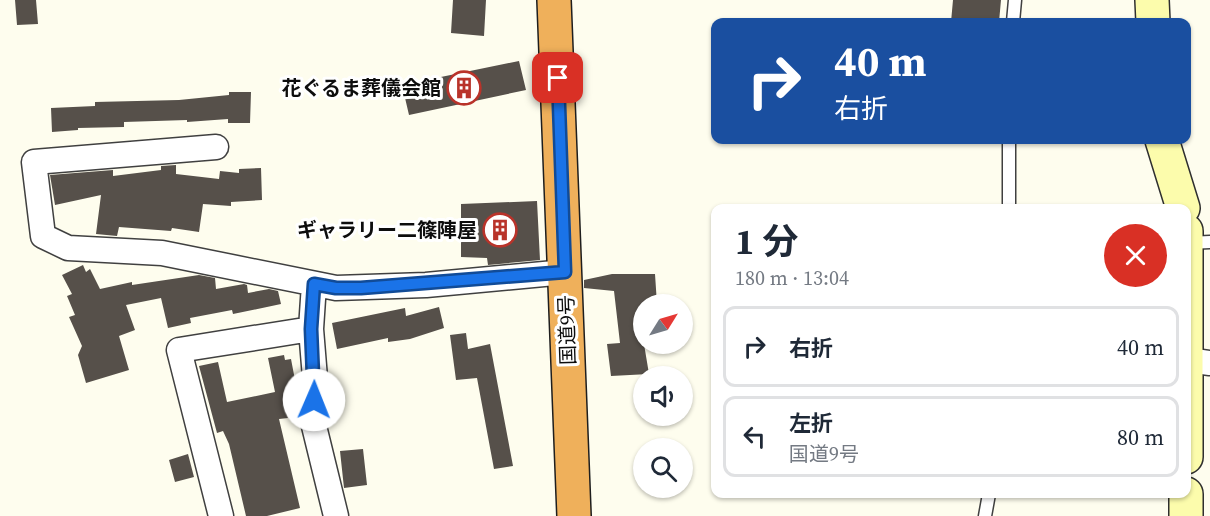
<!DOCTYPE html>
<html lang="ja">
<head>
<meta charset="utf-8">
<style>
  :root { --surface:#fff; --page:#f2f2f3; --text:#1f2937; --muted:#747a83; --line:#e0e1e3 }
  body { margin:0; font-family:"Source Serif 4","Noto Sans JP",serif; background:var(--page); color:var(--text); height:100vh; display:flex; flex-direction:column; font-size:22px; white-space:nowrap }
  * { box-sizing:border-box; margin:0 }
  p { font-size:20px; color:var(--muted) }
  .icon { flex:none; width:33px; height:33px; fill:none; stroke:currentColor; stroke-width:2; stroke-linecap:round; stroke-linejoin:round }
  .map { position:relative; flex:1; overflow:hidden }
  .side { position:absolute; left:711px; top:204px; width:480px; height:294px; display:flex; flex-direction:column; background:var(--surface); border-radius:12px; box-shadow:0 2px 4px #0004 }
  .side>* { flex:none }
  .top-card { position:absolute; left:711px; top:18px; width:480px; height:126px; border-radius:12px; box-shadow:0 2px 4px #0004; background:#1a4fa0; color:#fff; overflow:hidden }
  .needle { width:39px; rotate:53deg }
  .tools { position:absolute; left:633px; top:294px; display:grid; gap:12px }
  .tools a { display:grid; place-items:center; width:60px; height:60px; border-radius:50%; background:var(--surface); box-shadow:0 2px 4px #0004; font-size:30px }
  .pin { position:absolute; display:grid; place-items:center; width:51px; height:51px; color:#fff; margin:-26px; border-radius:12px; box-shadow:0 3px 9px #0006 }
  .me { position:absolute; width:66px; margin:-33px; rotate:1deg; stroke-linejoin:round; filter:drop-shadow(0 0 4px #0008) }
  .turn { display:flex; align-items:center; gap:21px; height:126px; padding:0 24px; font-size:27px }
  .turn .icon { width:78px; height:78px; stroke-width:2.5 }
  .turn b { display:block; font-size:42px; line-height:51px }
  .round { display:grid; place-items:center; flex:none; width:63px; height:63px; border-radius:32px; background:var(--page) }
  .summary { display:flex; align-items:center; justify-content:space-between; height:102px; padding:0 24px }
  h1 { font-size:36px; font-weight:700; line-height:45px }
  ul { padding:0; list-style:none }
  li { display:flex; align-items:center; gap:18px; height:81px; margin:0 12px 9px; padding:0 12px; border:3px solid var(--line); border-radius:12px }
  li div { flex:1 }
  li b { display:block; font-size:22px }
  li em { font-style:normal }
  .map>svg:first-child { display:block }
  .building { fill:#56504a }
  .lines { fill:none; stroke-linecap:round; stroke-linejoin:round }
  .lane-casing { stroke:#404040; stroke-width:15 }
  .street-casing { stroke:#404040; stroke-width:27 }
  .secondary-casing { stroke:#2f2f2f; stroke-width:36 }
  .highway-casing { stroke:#1e1e1e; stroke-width:36 }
  .lane { stroke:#fff; stroke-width:12 }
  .street { stroke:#fff; stroke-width:24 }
  .secondary { stroke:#fcfcac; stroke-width:33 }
  .highway { stroke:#efb05b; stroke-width:33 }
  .route-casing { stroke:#114b97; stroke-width:15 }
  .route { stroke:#1a73e8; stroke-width:10 }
  .labels { text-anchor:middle; stroke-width:6; stroke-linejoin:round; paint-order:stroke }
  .poi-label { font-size:20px; font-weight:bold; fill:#0d0d0d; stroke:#fff; text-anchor:end }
  .street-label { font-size:20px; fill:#0d0d0d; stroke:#fff }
</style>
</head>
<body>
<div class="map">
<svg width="1210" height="516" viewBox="0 0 1210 516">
  <rect width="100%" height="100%" fill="#fefdee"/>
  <!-- building -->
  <path class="building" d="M 15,0 L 36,0 L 38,24 L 17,25 Z
    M 453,0 L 486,0 L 484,36 L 451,33 Z
    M 953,0 L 1001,0 L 999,22 L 951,22 Z
    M 519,61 L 526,90 L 409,115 L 402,85 Z
    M 229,92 L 251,92 L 250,123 L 228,123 L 228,119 L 187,122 L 187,120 L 124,122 L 124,127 L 78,128 L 78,130 L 52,132 L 51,108 L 95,106 L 95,102 L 179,100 L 229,95 Z
    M 176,165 L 176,174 L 219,179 L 220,171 L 239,173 L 239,169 L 261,168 L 262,200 L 231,202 L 231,206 L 203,204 L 199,232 L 172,228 L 171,231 L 119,227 L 117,236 L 96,234 L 101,195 L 55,205 L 50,175 L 113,170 L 113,176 L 161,170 L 161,166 Z
    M 537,201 L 540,260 L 488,265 L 487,258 L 461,257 L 461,204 Z
    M 83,265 L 86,272 L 90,269 L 100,289 L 132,282 L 132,285 L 199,275 L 215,278 L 216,289 L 244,284 L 247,285 L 248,293 L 269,289 L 278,291 L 281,304 L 233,314 L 232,310 L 190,318 L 191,323 L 168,328 L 161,298 L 126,305 L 135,330 L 119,336 L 129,370 L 86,383 L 78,355 L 82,346 L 69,317 L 75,315 L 67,296 L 72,294 L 62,275 Z
    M 612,274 L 655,274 L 657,304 L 644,304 L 644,344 L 649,374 L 611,376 L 607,344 L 620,343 L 614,291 L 584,288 L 584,280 Z
    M 439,307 L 444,328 L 410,339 L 388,342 L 388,338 L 337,349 L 332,323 L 405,308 L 406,316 Z
    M 466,333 L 468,349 L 490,344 L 513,466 L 494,469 L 477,378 L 456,380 L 450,335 Z
    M 284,355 L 285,360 L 291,359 L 295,380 L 290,381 L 294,403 L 285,405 L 288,418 L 279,419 L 300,508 L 267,516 L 246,516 L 229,444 L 223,431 L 217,433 L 199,366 L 218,362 L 227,402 L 275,392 L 268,358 Z
    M 363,449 L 367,485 L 344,488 L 340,451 Z
    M 188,454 L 194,477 L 175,482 L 169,460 Z"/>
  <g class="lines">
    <defs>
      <path id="lane" d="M 1013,22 L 1015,0
        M 1009,208 L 1009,140
        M 1188,243 L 1210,242
        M 985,516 L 989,494"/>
      <path id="street" d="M 216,147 L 34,162 L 43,236 L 68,248 L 162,253 L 336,288 L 426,285 L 565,272
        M 314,284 L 311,329 L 315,378 L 313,422 L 336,516
        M 1188,360 L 1210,363
        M 221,516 L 179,350 L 311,329"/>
      <path id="secondary" d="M 1152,0 L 1153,22
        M 1162,140 L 1183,208
        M 1186,231 L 1186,457
        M 1186,516 L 1186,494"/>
      <path id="highway" d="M 554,0 L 574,516"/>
    </defs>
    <!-- lane casing -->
    <use href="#lane" class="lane-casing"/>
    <!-- street casing -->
    <use href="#street" class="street-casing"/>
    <!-- secondary casing -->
    <use href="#secondary" class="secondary-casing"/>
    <!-- highway casing -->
    <use href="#highway" class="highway-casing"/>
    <!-- lane -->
    <use href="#lane" class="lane"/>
    <!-- street -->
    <use href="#street" class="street"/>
    <!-- secondary -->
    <use href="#secondary" class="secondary"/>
    <!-- highway -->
    <use href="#highway" class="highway"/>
  </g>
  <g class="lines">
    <defs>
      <path id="route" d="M 314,400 L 311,329 L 314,284 L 336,288 L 361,288 L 565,272 L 558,78"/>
    </defs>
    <!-- route casing -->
    <use href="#route" class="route-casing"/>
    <!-- route -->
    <use href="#route" class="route"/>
  </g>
  <!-- icons -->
  <defs>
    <symbol id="building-ring" viewBox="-11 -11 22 22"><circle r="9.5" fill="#fff" stroke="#b9332a" stroke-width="1.5"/><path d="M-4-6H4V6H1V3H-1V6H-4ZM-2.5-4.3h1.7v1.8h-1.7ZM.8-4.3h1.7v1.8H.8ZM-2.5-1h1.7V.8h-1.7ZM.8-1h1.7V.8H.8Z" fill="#b9332a"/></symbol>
  </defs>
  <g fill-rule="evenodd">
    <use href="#building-ring" x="445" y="69" width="38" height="38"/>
    <use href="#building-ring" x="481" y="211" width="38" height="38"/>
  </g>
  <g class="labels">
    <!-- poi labels -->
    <g class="poi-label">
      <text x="441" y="95">花ぐるま葬儀会館</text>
      <text x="477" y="237">ギャラリー二篠陣屋</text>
    </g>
    <!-- street labels -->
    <g class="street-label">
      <text transform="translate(567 330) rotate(-92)" y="7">国道9号</text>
    </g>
  </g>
</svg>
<div class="tools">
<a><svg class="needle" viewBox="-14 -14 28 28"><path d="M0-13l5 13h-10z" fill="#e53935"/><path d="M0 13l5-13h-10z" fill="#747a83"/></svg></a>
<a><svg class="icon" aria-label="sound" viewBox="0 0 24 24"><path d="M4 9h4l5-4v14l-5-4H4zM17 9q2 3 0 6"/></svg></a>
<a><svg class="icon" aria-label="search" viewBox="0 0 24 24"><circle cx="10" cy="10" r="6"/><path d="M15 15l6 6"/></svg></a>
</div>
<div class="pin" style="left:558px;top:78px;background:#d93025"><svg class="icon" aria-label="arrive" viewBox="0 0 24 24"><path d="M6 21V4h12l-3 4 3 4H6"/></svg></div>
<svg class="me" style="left:314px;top:400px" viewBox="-20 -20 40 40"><circle r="19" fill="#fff"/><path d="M0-13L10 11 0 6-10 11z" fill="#1a73e8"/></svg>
<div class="top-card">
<div class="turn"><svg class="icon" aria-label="right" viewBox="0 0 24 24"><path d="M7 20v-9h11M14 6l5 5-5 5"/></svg><div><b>40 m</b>右折</div></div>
</div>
<section class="side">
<div class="summary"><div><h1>1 分</h1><p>180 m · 13:04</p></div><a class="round" style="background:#d93025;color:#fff"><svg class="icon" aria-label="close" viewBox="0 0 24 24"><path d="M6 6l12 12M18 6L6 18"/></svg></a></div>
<ul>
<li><svg class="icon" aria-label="right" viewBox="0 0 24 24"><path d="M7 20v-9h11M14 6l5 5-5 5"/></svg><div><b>右折</b></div><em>40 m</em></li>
<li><svg class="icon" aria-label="left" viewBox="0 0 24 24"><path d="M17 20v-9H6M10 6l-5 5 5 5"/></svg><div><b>左折</b><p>国道9号</p></div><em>80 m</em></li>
</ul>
</section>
</div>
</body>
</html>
